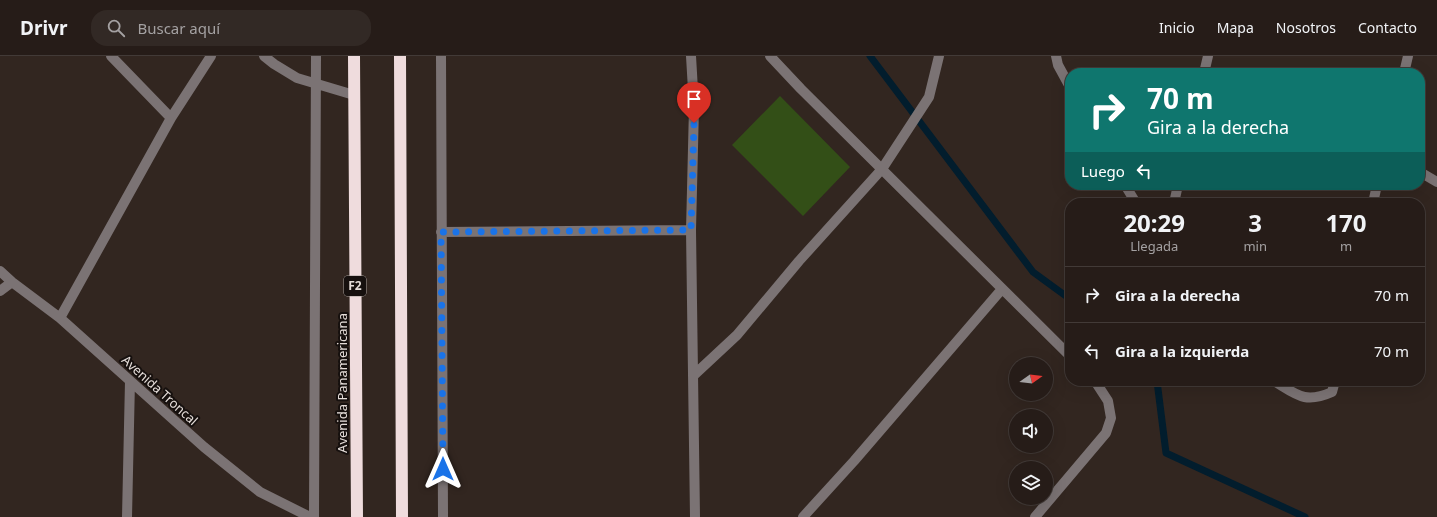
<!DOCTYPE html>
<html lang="es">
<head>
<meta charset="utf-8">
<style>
  :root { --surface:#261c18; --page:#322925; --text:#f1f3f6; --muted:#a4a1a2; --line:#423a37 }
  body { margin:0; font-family:"Noto Sans",sans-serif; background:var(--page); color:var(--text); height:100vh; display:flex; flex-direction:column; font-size:15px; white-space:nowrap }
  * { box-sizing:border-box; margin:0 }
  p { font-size:13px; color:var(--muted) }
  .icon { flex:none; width:22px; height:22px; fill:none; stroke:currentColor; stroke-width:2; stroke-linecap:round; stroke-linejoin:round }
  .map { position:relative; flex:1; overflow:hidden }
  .drawer { position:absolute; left:1065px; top:142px; width:360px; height:188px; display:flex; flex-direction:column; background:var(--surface); border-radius:16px; box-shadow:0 4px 16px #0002,0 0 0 1px var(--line) }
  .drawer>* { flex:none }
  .banner { position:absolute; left:1065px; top:12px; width:360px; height:122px; border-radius:16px; box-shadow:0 4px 16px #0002,0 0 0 1px var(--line); background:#0f766e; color:#fff; overflow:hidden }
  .needle { width:26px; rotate:76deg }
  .tools { position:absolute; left:1009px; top:301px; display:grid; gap:8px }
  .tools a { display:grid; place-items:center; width:44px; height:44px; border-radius:50%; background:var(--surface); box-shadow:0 4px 16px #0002,0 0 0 1px var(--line); font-size:20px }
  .pin { position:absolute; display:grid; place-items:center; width:34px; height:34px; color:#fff; margin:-41px -17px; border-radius:50% 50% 50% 0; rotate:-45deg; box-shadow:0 0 4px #0007 }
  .pin .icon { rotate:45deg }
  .me { position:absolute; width:44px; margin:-22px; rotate:0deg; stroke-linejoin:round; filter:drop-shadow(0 0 3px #0008) }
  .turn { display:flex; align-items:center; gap:14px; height:84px; padding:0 16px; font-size:18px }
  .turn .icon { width:52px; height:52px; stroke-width:2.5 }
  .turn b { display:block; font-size:28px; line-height:34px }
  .then { display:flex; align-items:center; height:38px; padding:0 16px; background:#0003; gap:8px; font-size:15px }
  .eta { display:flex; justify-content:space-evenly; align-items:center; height:68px; text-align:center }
  .eta b { font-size:24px; font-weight:700; line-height:28px }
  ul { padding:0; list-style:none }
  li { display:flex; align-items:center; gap:12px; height:56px; padding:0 16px; border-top:1px solid var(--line) }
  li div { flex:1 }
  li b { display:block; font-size:15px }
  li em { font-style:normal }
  header { display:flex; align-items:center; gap:24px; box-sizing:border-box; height:56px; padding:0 20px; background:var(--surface); border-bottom:1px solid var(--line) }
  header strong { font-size:19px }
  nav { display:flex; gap:22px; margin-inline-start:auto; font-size:14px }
  .search { width:280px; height:36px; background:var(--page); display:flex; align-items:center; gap:10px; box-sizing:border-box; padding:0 14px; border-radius:16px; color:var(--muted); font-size:15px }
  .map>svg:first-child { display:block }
  .green { fill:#334f17 }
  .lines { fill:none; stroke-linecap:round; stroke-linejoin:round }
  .stream { stroke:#021d2d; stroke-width:7 }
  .minor { stroke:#7b7374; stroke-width:10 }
  .highway { stroke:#efdcdd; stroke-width:12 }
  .route { stroke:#1a73e8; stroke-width:7; stroke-dasharray:0 12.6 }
  .labels { text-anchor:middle; stroke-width:4; stroke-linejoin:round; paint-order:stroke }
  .shield { fill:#16100e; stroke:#a7a09c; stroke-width:1 }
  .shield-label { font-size:12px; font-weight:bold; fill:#e5ddd9 }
  .street-label { font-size:13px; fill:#e5ddd9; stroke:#16100e }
</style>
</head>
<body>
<header>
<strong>Drivr</strong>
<div class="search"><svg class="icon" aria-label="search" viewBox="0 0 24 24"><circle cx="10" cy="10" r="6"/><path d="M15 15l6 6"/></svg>Buscar aquí</div>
<nav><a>Inicio</a><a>Mapa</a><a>Nosotros</a><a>Contacto</a></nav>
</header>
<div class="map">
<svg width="1437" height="461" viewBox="0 0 1437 461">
  <rect width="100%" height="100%" fill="#322620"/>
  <!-- green -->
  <path class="green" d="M 780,40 L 850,111 L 803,160 L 732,89 Z"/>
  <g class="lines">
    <!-- stream -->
    <path class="stream" d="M 870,0 L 1033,216 L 1070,243
      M 1157,325 L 1166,397 L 1305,461"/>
    <!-- minor -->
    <path class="minor" d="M 111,0 L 171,62
      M 264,0 L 274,8 L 297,22 L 354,39
      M 441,0 L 443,461
      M 691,0 L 694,51 L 691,174 L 695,461
      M 770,0 L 801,33 L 1070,300
      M 1056,0 L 1058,9 L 1070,31
      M 1204,17 L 1208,0
      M 1404,17 L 1408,0
      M 1420,116 L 1437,126
      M 1125,129 L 1136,147
      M 1174,147 L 1178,129
      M 1373,147 L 1377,129
      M 441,176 L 691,174
      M 0,215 L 12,226 L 60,262 L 204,391 L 260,436 L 310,461
      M 0,235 L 12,226
      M 60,262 L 171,62 L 211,0
      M 693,320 L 737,279 L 799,205 L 882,113 L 929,41 L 939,0
      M 1274,325 C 1297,339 1305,348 1332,336 L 1335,325
      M 127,461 L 130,325
      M 314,461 L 316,0
      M 803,461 L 854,405 L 1002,233
      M 1035,461 L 1106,377 L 1111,362 L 1108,345 L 1095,325"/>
    <!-- highway -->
    <path class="highway" d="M 354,0 L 357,461
      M 400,0 L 402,461"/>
  </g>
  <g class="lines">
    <!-- route -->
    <path class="route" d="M 443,413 L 441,176 L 691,174 L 694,67"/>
  </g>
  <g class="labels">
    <!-- shield labels -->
    <rect class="shield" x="344" y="220" width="22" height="20" rx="3"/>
    <g class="shield-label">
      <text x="355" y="234">F2</text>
    </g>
    <!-- street labels -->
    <g class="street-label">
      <text transform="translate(342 327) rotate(-90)" y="5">Avenida Panamericana</text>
      <text transform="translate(160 334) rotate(42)" y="5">Avenida Troncal</text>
    </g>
  </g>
</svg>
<div class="tools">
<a><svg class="needle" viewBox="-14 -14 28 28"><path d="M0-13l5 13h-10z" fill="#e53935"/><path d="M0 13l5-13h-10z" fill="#a4a1a2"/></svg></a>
<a><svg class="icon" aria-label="sound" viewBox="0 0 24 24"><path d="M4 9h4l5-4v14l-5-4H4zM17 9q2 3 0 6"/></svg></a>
<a><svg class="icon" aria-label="layers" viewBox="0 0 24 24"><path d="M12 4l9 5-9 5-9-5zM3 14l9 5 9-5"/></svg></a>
</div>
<div class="pin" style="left:694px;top:67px;background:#d93025"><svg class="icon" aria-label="arrive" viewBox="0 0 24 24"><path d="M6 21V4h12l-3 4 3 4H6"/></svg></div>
<svg class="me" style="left:443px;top:413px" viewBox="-20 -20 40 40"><path d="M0-17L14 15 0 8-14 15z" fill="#1a73e8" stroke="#fff" stroke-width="4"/></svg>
<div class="banner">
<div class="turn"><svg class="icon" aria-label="right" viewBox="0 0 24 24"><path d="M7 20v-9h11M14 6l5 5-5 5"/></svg><div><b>70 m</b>Gira a la derecha</div></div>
<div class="then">Luego<svg class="icon" aria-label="left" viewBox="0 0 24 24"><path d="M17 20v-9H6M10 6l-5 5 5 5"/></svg></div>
</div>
<section class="drawer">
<div class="eta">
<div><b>20:29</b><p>Llegada</p></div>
<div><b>3</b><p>min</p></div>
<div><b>170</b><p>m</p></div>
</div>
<ul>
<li><svg class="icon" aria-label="right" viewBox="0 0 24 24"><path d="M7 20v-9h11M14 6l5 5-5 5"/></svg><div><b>Gira a la derecha</b></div><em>70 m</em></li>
<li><svg class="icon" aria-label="left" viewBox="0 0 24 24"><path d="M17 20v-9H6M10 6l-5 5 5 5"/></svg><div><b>Gira a la izquierda</b></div><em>70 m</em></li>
</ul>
</section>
</div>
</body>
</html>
